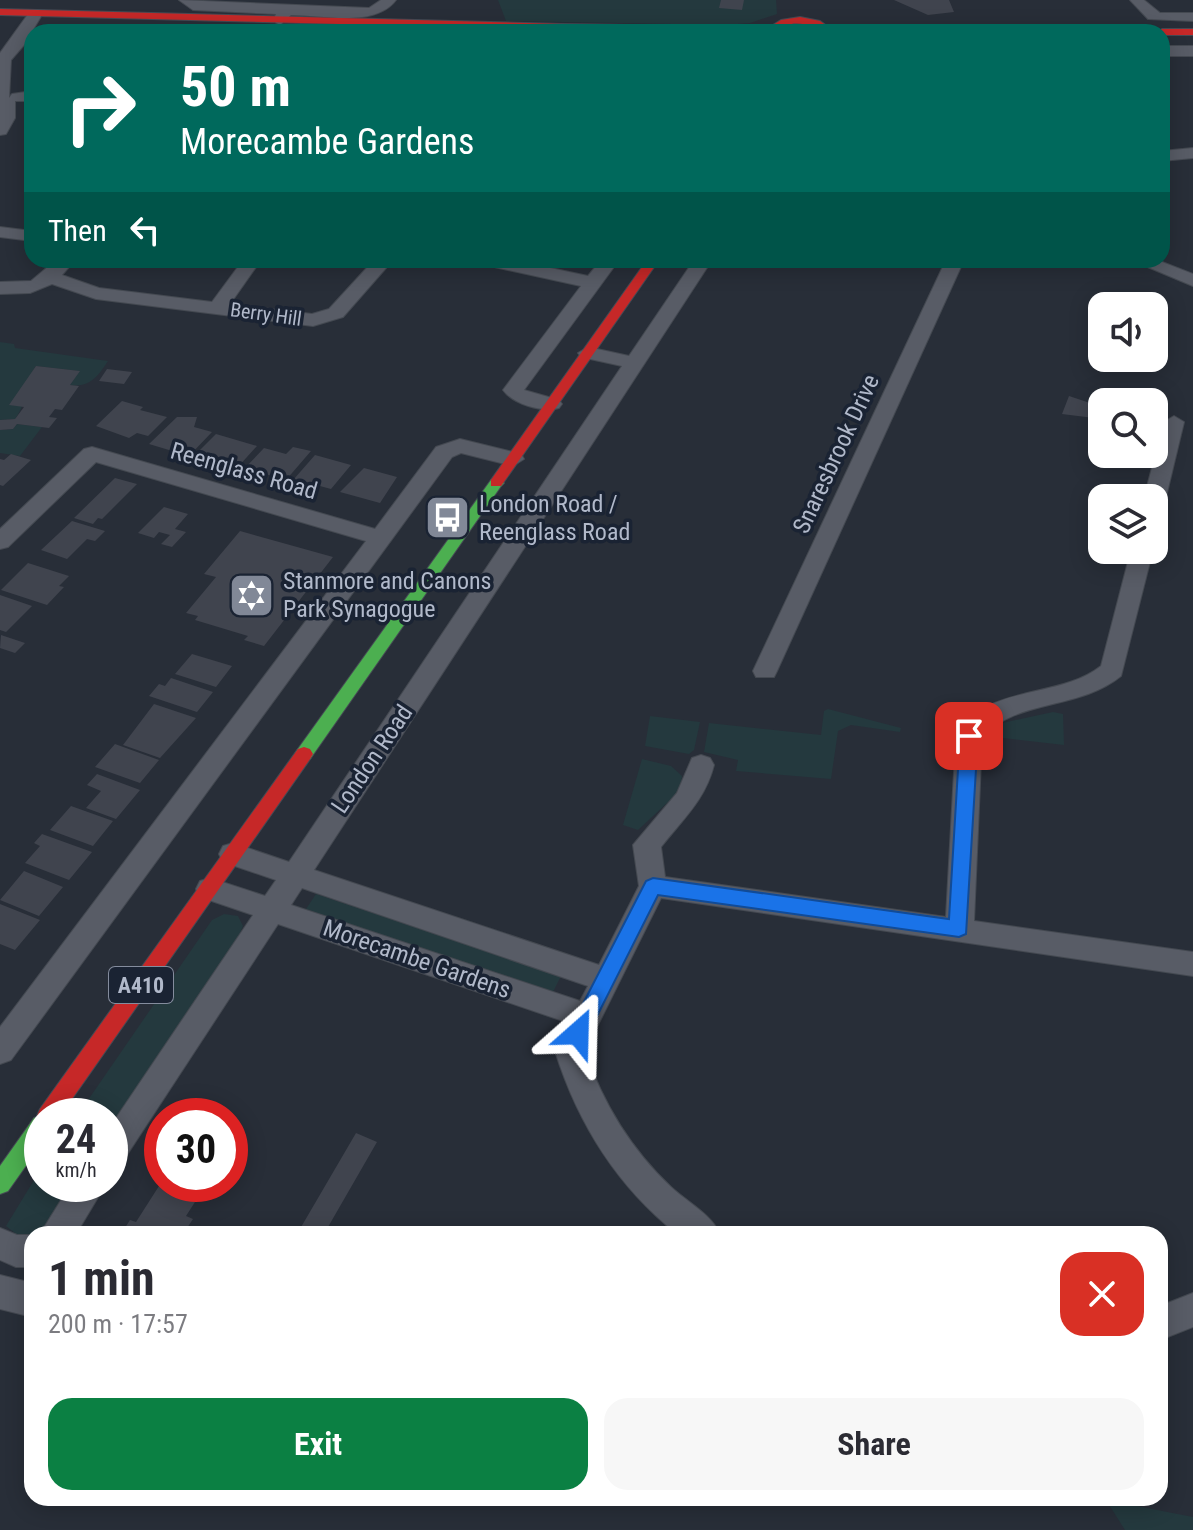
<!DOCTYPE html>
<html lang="en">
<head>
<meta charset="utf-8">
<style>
  :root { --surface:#fff; --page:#f7f7f7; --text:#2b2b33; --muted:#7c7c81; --accent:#0b8043 }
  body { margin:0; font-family:"Roboto Condensed",sans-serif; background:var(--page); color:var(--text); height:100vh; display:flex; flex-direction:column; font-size:30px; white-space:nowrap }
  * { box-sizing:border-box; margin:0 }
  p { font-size:26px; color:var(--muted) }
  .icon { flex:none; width:44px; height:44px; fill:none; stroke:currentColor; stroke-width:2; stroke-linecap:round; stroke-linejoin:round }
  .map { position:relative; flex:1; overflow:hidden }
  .side { position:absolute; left:24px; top:1226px; width:1144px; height:280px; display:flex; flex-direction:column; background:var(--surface); border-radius:24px; box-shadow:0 4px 20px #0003 }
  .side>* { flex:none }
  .guide { position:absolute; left:24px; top:24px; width:1146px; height:244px; border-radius:24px; box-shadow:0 4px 20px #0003; background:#00695c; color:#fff; overflow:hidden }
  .controls { position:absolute; left:1088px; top:292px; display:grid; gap:16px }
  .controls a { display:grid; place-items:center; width:80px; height:80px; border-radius:16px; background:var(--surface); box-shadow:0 4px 20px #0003; font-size:40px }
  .speed { position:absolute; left:24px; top:1098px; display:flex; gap:16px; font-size:40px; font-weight:700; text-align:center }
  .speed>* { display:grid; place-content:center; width:104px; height:104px; border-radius:50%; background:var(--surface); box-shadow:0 4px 20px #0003; line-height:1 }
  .speed small { font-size:20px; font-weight:400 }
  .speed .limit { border:12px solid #d22; background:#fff; color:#111 }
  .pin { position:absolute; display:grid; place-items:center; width:68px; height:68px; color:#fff; margin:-34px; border-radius:16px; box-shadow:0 4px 12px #0006 }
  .me { position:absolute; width:88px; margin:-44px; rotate:25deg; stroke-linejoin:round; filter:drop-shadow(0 0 6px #0008) }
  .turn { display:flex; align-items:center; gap:28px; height:168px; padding:0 24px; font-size:36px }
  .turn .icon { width:104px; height:104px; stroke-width:2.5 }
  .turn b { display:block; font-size:56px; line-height:68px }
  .then { display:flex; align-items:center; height:76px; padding:0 24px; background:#0003; gap:16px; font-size:30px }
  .round { display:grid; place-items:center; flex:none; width:84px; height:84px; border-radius:24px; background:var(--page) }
  .head { display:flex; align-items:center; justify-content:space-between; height:136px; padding:0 24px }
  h1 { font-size:48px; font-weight:700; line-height:60px }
  .button { display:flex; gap:16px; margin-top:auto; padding:16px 24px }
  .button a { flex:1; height:92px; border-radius:24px; background:var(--accent); color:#fff; font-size:32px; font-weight:700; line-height:92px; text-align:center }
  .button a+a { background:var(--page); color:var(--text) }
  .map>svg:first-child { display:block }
  .green { fill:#24393e }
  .building { fill:#40444e }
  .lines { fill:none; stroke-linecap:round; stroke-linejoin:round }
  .street-casing { stroke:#444951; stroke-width:2 }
  .fast-casing { stroke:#454a54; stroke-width:2 }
  .jam-casing { stroke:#454a54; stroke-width:2 }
  .street { fill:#585c66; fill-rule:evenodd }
  .fast { fill:#4caf50; fill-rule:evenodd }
  .jam { fill:#c62828; fill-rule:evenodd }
  .route { fill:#1a73e8; stroke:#114b97; stroke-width:2 }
  .labels { text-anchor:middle; stroke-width:7; stroke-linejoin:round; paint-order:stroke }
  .far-street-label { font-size:20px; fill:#b1b9ca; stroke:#1a2333 }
  .shield { fill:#1a2333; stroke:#848c9d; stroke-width:2 }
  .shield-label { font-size:22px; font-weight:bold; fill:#b1b9ca }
  .street-label { font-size:24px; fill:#b1b9ca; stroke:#1a2333 }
  .poi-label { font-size:24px; fill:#b1b9ca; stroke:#1a2333; text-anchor:start }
</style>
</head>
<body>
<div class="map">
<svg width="1193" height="1530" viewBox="0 0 1193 1530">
  <rect width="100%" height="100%" fill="#282e38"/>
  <!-- green -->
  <path class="green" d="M 498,0 L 776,0 L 777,14 L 750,23 L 726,25 L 506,21 Z
    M 0,342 L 14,344 L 15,348 L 108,361 C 98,376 90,388 70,385 L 79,371 L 36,366 C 24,382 29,400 15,419 L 0,420 Z
    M 17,424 L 42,427 L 20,456 L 0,453 L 0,430 L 13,429 Z
    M 828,709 L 901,728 L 900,732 L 851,725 L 838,731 L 831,779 L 736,771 L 738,760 L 704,752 L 709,723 L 821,735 L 824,711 Z
    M 1053,712 L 1063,714 L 1064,745 L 986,736 L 1002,723 Z
    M 650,716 L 700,722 L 694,750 L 689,754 L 645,746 Z
    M 642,759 L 671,766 L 682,776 L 681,790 L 638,830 L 623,825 Z
    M 316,894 L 561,976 L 552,994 L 306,909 Z
    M 224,914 L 238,916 L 243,926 L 240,933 L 246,936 L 110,1138 L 110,1116 L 77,1116 L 212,920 Z
    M 42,1167 L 42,1184 L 80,1184 L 43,1232 L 20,1237 L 6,1226 Z
    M 1106,1500 L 1193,1517 L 1193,1530 L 1125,1530 Z"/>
  <!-- building -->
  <path class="building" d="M 721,0 L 744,0 L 742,10 L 719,8 Z
    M 894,0 L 949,0 L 954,12 L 928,15 Z
    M 36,366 L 80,371 L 70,385 L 79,386 L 62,410 L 55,409 L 49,417 L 57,418 L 49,428 L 17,424 L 13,429 L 0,430 L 0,420 L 15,419 L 24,407 L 9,405 Z
    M 107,369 L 132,372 L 124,384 L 99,381 Z
    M 1069,396 L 1102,407 L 1102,419 L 1062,414 Z
    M 122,401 L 143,407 L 140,410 L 167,417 L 148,436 L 137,433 L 129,438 L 96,426 Z
    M 177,417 L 197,417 L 194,427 L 212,432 L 189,456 L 149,444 Z
    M 216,434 L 257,446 L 237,468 L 195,455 Z
    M 293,447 L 311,451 L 286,480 L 245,468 L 264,448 L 286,454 Z
    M 11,454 L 31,460 L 3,486 L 0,485 L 0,459 L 4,460 Z
    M 315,455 L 351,465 L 331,489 L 294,479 Z
    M 364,468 L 397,477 L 380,503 L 340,492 Z
    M 115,478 L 137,484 L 102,519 L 98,518 L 93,524 L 74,518 Z
    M 164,507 L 188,514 L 175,529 L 186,532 L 172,547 L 161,544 L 170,535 L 159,532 L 154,538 L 138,533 Z
    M 72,521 L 105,531 L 95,541 L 87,539 L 67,559 L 41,550 Z
    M 240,531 L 333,557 L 264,646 L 244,640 L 248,636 L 195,620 L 198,616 L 186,613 L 216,577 L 204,574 Z
    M 28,563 L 69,576 L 59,586 L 64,587 L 47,605 L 1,590 Z
    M 0,595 L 32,606 L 6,632 L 0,630 Z
    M 1,635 L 25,643 L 15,653 L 0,648 Z
    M 192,654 L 232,666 L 216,687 L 175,674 Z
    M 171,678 L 213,692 L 197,712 L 149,696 L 159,684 L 165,686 Z
    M 154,704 L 196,718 L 160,758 L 123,745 Z
    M 115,744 L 159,760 L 140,783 L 95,767 Z
    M 97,774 L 140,790 L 116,819 L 86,808 L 101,791 L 87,785 Z
    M 71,806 L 113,821 L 93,846 L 50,830 Z
    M 42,834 L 92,852 L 69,880 L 25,863 L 40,846 L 34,843 Z
    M 24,871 L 63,887 L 39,916 L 0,900 Z
    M 0,904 L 40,920 L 15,950 L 0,944 Z
    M 356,1133 L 377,1142 L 324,1234 L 297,1234 Z
    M 159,1186 L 195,1202 L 186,1216 L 193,1219 L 183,1234 L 121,1234 L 130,1220 L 136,1222 Z"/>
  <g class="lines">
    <defs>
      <path id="street" d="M 179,0 L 369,8 L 381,0 L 396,0 C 375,28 323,15 291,15 L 280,25 L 273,21 L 276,14 L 193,10 Z
        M 1130,0 L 1144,0 L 1160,13 L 1193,13 L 1193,21 L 1148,19 Z
        M 31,10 L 43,13 L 24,45 L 11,60 L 9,98 L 12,94 L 32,91 L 32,101 L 15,101 L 15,118 L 6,134 L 0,135 L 0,53 Z
        M 1162,46 L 1193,46 L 1193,56 L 1162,56 Z
        M 1193,148 L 1193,158 L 1162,161 L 1162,151 Z
        M 0,227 L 32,231 L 32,241 L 0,237 Z
        M 56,260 L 75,260 L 62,275 L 99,288 L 212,302 L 243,260 L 261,260 L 230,304 L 312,314 L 329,309 L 374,260 L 393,260 L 343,317 L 313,326 L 96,299 L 52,284 L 30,293 L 0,294 L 0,282 L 31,281 Z
        M 479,260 L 513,260 L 588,276 L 601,260 L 619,260 L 524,390 L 559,400 L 562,404 L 559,408 C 542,413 513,404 503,390 L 581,286 L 481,264 Z
        M 694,260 L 712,260 L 314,870 L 599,965 L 639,886 L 633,845 L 677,793 L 692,758 L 701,755 L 710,758 L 714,765 C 705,800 683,819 661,847 L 665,877 L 946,917 L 956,736 C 986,683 1058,700 1101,666 L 1131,550 L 1153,550 L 1121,676 C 1078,711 1016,698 982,738 L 974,921 L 1193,952 L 1193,976 L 661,898 L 585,1051 C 603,1104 631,1149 671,1187 C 687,1202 711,1214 720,1234 L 677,1234 C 617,1186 578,1124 555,1051 L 569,1023 L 278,924 L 121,1164 L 110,1169 L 110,1127 L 253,915 L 200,897 L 196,889 L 200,881 L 210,878 L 265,896 L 276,880 L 223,862 L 219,854 L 223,846 L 233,843 L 289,862 L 622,366 L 581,357 L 578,353 L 588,347 L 629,356 ZM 302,888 L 588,986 L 580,1001 L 291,905 Z
        M 946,260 L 964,260 L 777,671 L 774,677 L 756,677 L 753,671 Z
        M 1131,260 L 1157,260 L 1193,274 L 1193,286 Z
        M 1174,416 L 1184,422 L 1165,501 L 1154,508 L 1154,498 L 1144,498 L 1164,422 Z
        M 460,439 L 521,454 L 524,459 L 513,466 L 461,453 L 452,457 L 11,1060 L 0,1064 L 0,1027 L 366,541 L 96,462 L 8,547 L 0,549 L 0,529 L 84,449 L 92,447 L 375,529 L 436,447 Z
        M 71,1184 L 106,1184 L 76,1234 L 40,1234 Z
        M 0,1228 L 17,1235 L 32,1235 L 32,1267 L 16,1267 L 0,1260 Z
        M 0,1275 L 32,1283 L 32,1317 L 0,1309 Z
        M 1193,1293 L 1193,1327 L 1160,1340 L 1160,1306 Z"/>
      <path id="fast" d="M 562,24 L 770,27 L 775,30 L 693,32 L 558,29 L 557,27 Z
        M 496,478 L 504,483 L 501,486 L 310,759 L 298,759 L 295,754 L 298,749 L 491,480 Z
        M 42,1115 L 44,1116 L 42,1116 L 42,1143 L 8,1191 L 0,1194 L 0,1166 L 34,1118 Z"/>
      <path id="jam" d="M 0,9 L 562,24 L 567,27 L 562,30 L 0,15 Z
        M 800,17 L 820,21 L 835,32 C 810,32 801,13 774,32 L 765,30 L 781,20 Z
        M 863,29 L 1078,29 L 1083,32 L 858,32 Z
        M 1162,29 L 1193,29 L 1193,35 L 1162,35 L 1162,32 L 1157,32 Z
        M 647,260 L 659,260 L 501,486 L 491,486 L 491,480 Z
        M 304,747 L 310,749 L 313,754 L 310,759 L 60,1116 L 42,1116 L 40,1123 L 37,1116 L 40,1109 L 298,749 Z"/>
    </defs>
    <!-- street casing -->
    <use href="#street" class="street-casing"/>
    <!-- fast casing -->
    <use href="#fast" class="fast-casing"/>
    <!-- jam casing -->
    <use href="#jam" class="jam-casing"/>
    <!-- street -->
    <use href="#street" class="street"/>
    <!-- fast -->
    <use href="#fast" class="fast"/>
    <!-- jam -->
    <use href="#jam" class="jam"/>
  </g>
  <!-- route -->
  <path class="route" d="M 969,729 L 978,736 L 966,934 L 959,937 L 658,895 L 585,1040 L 571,1040 L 567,1033 L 571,1027 L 646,881 L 653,878 L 949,919 L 960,736 Z"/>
  <!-- icons -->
  <defs>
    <symbol id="bus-square" viewBox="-11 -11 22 22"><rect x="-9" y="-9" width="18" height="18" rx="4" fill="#818897" stroke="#1a2333"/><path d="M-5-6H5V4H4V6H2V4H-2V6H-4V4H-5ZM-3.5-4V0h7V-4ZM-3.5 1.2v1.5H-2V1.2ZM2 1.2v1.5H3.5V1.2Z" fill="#fff"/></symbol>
    <symbol id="synagogue-square" viewBox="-11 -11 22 22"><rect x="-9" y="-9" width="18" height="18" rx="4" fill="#818897" stroke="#1a2333"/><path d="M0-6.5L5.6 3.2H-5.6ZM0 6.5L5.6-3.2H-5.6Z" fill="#fff"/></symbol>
  </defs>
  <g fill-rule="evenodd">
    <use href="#bus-square" x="422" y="492" width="51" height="51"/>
    <use href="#synagogue-square" x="226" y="570" width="51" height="51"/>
  </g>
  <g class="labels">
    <!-- far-street labels -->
    <g class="far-street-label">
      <text transform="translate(266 314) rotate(8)" y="7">Berry Hill</text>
    </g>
    <!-- shield labels -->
    <rect class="shield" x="109" y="967" width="64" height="36" rx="6"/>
    <g class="shield-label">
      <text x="141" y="993">A410</text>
    </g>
    <!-- street labels -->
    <g class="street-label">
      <text transform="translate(836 454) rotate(-65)" y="8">Snaresbrook Drive</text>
      <text transform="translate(244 471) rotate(16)" y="8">Reenglass Road</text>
      <text transform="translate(372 759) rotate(-56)" y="8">London Road</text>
      <text transform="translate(417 959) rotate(19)" y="8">Morecambe Gardens</text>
    </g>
    <!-- poi labels -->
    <g class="poi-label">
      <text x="479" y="512">London Road /<tspan x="479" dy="28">Reenglass Road</tspan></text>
      <text x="283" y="589">Stanmore and Canons<tspan x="283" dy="28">Park Synagogue</tspan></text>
    </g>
  </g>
</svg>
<div class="controls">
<a><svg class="icon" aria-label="sound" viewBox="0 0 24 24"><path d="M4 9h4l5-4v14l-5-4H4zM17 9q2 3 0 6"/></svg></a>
<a><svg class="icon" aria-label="search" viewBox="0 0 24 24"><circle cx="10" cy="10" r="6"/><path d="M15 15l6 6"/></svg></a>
<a><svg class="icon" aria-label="layers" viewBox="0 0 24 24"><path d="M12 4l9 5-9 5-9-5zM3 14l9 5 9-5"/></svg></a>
</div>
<div class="speed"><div>24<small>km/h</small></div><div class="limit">30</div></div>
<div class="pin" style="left:969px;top:736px;background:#d93025"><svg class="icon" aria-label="arrive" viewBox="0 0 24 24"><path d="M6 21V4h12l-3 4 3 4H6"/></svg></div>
<svg class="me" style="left:578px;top:1033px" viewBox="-20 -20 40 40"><path d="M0-17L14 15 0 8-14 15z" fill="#1a73e8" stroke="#fff" stroke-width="4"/></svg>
<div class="guide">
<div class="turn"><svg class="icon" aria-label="right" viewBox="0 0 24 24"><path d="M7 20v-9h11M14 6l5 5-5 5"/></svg><div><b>50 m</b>Morecambe Gardens</div></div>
<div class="then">Then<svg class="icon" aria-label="left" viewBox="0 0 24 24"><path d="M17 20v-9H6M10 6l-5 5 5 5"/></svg></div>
</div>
<section class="side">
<div class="head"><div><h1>1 min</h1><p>200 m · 17:57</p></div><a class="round" style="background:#d93025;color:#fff"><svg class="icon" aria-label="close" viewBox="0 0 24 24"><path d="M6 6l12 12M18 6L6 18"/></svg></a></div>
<div class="button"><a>Exit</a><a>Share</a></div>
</section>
</div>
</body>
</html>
